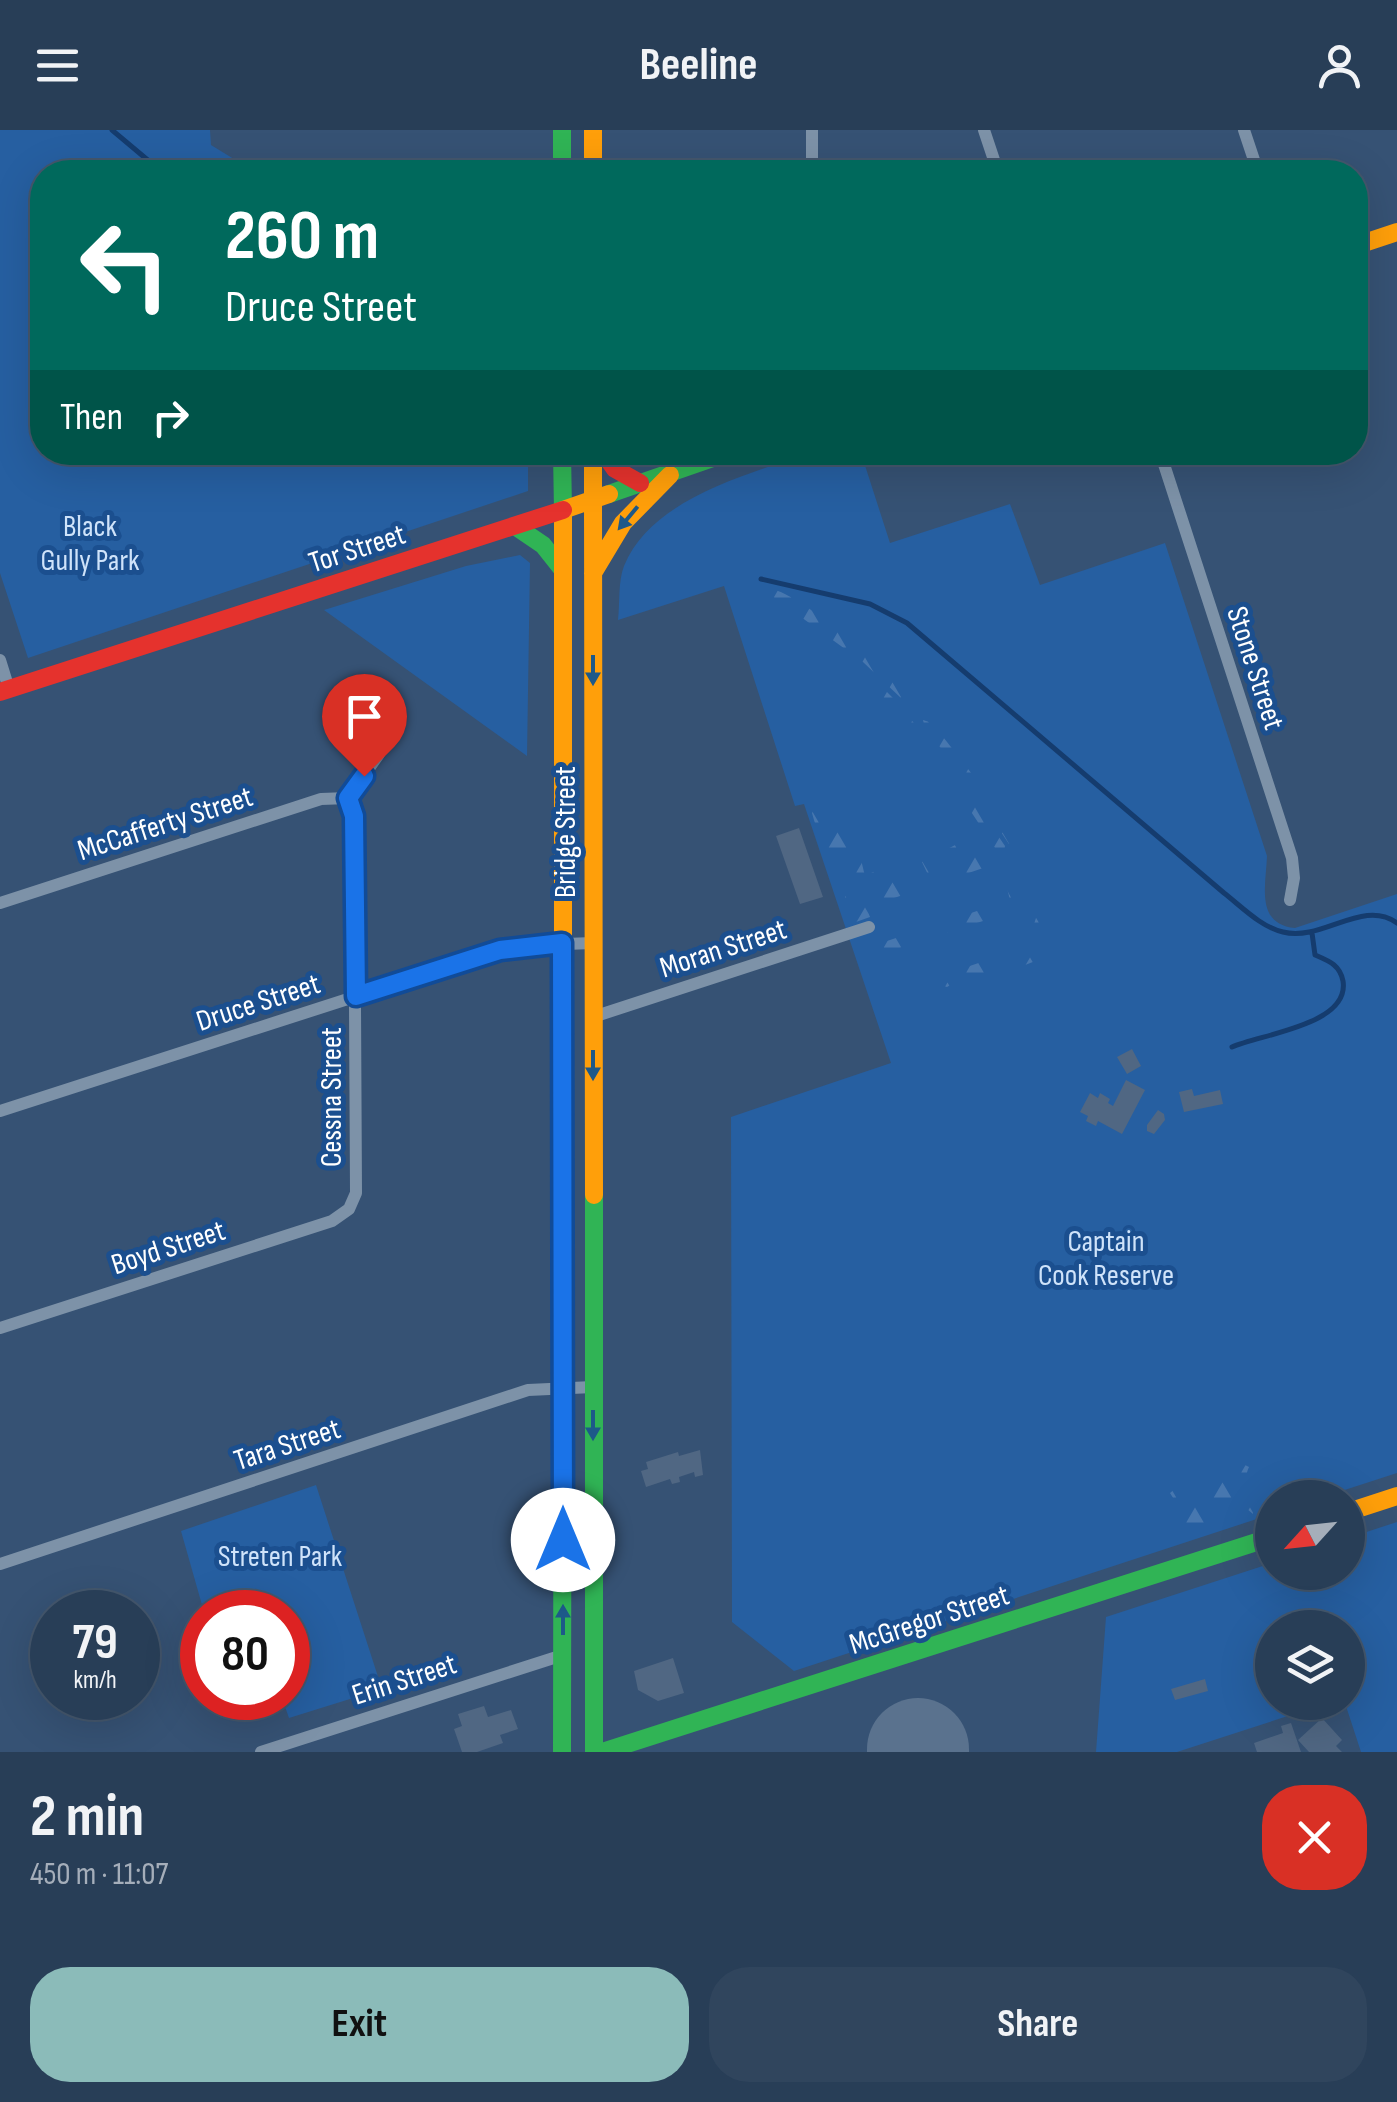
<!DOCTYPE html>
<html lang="en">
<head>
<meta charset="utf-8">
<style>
  :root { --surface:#283e57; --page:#30455d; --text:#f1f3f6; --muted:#a5aeba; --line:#44576d; --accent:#8bbbb9 }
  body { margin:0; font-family:"Sofia Sans Condensed",sans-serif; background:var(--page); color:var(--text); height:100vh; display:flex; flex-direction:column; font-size:38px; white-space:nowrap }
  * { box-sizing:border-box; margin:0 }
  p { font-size:32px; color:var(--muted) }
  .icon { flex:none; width:55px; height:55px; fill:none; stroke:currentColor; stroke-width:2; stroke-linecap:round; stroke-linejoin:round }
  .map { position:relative; height:1622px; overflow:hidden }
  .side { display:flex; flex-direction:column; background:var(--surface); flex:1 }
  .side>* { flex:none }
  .guide { position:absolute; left:30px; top:30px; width:1338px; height:305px; border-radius:40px; box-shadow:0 10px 40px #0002,0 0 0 2px var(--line); background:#00695c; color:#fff; overflow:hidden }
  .needle { width:65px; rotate:243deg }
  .fabs { position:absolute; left:1255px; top:1350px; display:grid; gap:20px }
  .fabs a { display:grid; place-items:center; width:110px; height:110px; border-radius:50%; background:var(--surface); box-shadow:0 10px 40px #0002,0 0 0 2px var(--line); font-size:50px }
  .speed { position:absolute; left:30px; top:1460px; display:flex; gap:20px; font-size:50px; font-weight:700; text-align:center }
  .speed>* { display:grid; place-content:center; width:130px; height:130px; border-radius:50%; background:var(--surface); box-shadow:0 10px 40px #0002,0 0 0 2px var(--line); line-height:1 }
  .speed small { font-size:25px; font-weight:400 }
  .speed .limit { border:15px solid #d22; background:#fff; color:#111 }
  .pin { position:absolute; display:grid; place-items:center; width:85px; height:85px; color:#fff; margin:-102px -42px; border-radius:50% 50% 50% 0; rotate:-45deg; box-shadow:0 0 10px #0007 }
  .pin .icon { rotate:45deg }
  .me { position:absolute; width:110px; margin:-55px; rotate:0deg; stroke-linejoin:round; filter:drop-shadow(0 0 8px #0008) }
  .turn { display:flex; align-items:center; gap:35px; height:210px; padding:0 30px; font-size:45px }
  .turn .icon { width:130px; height:130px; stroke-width:2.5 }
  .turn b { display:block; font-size:70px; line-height:85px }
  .then { display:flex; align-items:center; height:95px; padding:0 30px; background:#0003; gap:20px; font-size:38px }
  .round { display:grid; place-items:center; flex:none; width:105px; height:105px; border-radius:40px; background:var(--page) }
  .summary { display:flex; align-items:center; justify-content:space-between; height:170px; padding:0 30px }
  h1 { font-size:60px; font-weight:700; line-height:75px }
  .action { display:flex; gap:20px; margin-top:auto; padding:20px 30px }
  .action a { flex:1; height:115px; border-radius:40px; background:var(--accent); color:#111; font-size:40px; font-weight:700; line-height:115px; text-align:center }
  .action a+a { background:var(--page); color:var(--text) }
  header { display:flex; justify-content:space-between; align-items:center; height:130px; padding:0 30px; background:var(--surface); font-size:45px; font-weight:700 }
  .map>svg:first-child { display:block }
  .green { fill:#265fa1 }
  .forest { fill:url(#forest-firs) }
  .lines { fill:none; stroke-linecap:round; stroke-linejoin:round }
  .stream { stroke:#153c6e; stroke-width:5 }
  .runway { stroke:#5a728e; stroke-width:102 }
  .building { fill:#506783 }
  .street { stroke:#7d92a8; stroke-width:12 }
  .fast { stroke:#30b455; stroke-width:18 }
  .slow { stroke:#ff9f0a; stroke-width:18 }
  .jam { stroke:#e5322d; stroke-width:18 }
  .oneway { fill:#1d5989 }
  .route-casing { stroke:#114b97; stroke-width:25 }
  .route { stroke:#1a73e8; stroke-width:18 }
  .labels { text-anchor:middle; stroke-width:10; stroke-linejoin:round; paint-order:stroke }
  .park-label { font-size:30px; fill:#cfe3fa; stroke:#1b4f8f }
  .street-label { font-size:30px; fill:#fff; stroke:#1b4f8f }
</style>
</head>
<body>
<header><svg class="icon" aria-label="menu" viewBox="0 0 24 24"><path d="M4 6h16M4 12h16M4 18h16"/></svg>Beeline<svg class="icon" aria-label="person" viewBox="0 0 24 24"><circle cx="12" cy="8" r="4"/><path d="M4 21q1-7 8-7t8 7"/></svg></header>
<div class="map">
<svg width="1397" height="1622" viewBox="0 0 1397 1622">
  <defs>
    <pattern id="forest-firs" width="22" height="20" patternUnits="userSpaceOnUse" patternTransform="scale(2.5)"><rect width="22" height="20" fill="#265fa1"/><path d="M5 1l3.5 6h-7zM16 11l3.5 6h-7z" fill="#4777af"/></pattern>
  </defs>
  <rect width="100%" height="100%" fill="#365274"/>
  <!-- green -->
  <path class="green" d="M 0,0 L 210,0 L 211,15 L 255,42 L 42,42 L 42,322 L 528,323 L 528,361 L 28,528 L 0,443 Z
    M 809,323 L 861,323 L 890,413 L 1010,374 L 1040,455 L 1165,413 L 1267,726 C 1266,755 1255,794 1295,798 L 1397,764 L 1397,1343 L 1323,1367 L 1272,1368 L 1272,1384 L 794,1541 L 732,1492 L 731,987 L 891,933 L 804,674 L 795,676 L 724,456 L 618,490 C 620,473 618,451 624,436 C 651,369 747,345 809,323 Z
    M 520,425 L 530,433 L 527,626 L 324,480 L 466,436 Z
    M 316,1355 L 382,1559 L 289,1588 L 282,1568 L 288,1568 L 288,1482 L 204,1482 L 181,1401 Z
    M 1397,1392 L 1397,1622 L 1361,1622 L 1345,1573 L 1348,1498 L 1272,1498 L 1272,1572 L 1328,1573 L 1177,1622 L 1096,1622 L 1106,1487 L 1272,1433 L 1272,1442 L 1348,1442 L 1348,1408 Z"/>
  <!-- forest -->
  <path class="forest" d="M 775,460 C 806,469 884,536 908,563 L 901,568 L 863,532 L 772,466 Z
    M 882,557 L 897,572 L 965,657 L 1005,716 L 1004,722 L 997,721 L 958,662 L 879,565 Z
    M 923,590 L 932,593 C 962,631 992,668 1016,709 L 1015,714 L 1009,714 L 969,654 L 925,598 Z
    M 820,670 C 850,675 859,721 865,746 L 900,729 L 911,740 L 909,755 L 915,761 L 867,777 L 870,787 L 853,793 L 845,767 L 851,759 L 851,752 L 830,738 L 814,690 L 812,683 Z
    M 975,709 L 991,718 L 996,725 L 1011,726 L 1013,743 L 1002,744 L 998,733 L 933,755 L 922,732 L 965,710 Z
    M 1007,758 L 1020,789 L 1018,792 L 1014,781 L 887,822 L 891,834 L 888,833 L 879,800 L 884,812 L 1010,770 Z
    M 1036,788 L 1042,788 L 1046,792 L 1039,799 L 1045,816 L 1038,830 L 979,853 L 960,849 L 947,857 L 938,854 L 934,848 L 1026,817 L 1023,805 L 1032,800 Z
    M 1241,1333 L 1249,1337 C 1241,1353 1254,1366 1253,1384 L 1241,1374 L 1227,1370 L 1219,1389 L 1209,1389 L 1207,1399 L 1191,1404 L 1180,1402 L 1176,1389 L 1180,1379 L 1170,1363 L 1176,1358 L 1183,1362 L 1187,1355 L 1196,1359 L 1204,1370 L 1209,1371 L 1212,1362 L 1217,1361 L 1215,1352 L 1233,1334 Z"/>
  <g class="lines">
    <!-- stream -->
    <path class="stream" d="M 112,0 L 162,42
      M 496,322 L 499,325
      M 761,449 L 870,474 L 907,493 L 1224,763 C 1242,777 1261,797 1283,802 C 1322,812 1363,768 1397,793
      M 1232,917 C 1261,904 1350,895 1343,851 C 1340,835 1329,831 1315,825 L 1312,803"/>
    <!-- runway -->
    <path class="runway" d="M 918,1619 L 918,1622"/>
  </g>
  <!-- building -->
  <path class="building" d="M 799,698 L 823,767 L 800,774 L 776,706 Z
    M 1132,919 L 1141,936 L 1127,944 L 1117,927 Z
    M 1126,950 L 1145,960 L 1122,1004 L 1098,991 L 1096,996 L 1086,991 L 1088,986 L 1080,982 L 1090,963 L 1098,968 L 1100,963 L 1110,969 L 1108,973 L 1113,976 Z
    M 1192,959 L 1194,966 L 1220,960 L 1223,974 L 1184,982 L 1179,962 Z
    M 1158,980 L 1164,984 L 1165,990 L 1154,1004 L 1147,1001 L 1147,995 Z
    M 700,1320 L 703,1345 L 695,1347 L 694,1342 L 679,1347 L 680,1352 L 672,1354 L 670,1349 L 646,1357 L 641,1341 L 648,1339 L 646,1332 L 678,1322 L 679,1326 Z
    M 673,1528 L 684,1563 L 658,1571 L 638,1560 L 634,1541 Z
    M 1205,1549 L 1208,1561 L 1175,1570 L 1171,1559 Z
    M 484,1576 L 488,1587 L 511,1580 L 518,1599 L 500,1605 L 503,1613 L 477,1622 L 462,1622 L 454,1599 L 462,1596 L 458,1584 Z
    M 1322,1588 L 1342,1610 L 1336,1616 L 1342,1622 L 1309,1622 L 1298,1610 Z
    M 1291,1593 L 1301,1622 L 1257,1622 L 1254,1613 L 1283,1603 L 1281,1596 Z"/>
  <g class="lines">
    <!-- street -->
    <path class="street" d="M 812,0 L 812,42
      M 984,0 L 998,42
      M 1244,0 L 1258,42
      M 1160,322 L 1292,728 L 1294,748 L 1290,770
      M 0,530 L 9,559
      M 348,668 L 379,624
      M 0,773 L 321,669 L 348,668
      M 593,887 L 869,797
      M 0,981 L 500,820 L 537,815 L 593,813
      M 0,1198 L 332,1091 L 349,1079 L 356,1063 L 354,686 L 348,668
      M 0,1434 L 528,1260 L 593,1257
      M 261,1622 L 563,1525"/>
    <!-- fast -->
    <path class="fast" d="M 562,0 L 562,42
      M 562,322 L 563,380
      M 609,364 L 730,322
      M 515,396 L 543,415 L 562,439
      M 594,1065 L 594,1622
      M 562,1622 L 563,986
      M 602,1622 L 1272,1407"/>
    <!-- slow -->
    <path class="slow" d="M 593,0 L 593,42
      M 1355,116 L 1397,102
      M 593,322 L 593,369
      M 593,369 L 594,1065
      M 593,443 L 623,393 L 670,345
      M 563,986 L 563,380 L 609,364
      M 1348,1382 L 1397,1366"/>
    <!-- jam -->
    <path class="jam" d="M 603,322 L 615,339 L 640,353
      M 0,562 L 563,380"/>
  </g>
  <!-- one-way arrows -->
  <defs><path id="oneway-solid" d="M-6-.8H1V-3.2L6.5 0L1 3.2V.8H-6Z" transform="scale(2.5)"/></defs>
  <g class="oneway">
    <use href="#oneway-solid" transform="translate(628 388) rotate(130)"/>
    <use href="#oneway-solid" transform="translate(593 540) rotate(90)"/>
    <use href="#oneway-solid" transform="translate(593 935) rotate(90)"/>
    <use href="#oneway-solid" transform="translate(593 1295) rotate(90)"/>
    <use href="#oneway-solid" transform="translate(563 1490) rotate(-90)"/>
  </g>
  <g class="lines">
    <defs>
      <path id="route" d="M 364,646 L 348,668 L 354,686 L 356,866 L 500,820 L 562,813 L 563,1410"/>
    </defs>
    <!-- route casing -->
    <use href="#route" class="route-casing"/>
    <!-- route -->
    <use href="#route" class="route"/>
  </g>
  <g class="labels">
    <!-- park labels -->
    <g class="park-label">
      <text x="90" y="406">Black<tspan x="90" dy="34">Gully Park</tspan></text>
      <text x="1106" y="1121">Captain<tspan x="1106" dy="34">Cook Reserve</tspan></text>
      <text x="280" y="1436">Streten Park</text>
    </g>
    <!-- street labels -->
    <g class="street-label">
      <text transform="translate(357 418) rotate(-18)" y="10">Tor Street</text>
      <text transform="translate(1256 538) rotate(72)" y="10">Stone Street</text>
      <text transform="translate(165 693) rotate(-18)" y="10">McCafferty Street</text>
      <text transform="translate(565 702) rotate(-90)" y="10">Bridge Street</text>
      <text transform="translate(723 818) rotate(-18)" y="10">Moran Street</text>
      <text transform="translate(258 872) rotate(-18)" y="10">Druce Street</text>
      <text transform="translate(331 967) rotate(-90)" y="10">Cessna Street</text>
      <text transform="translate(168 1117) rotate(-18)" y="10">Boyd Street</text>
      <text transform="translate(287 1314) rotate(-18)" y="10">Tara Street</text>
      <text transform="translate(929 1489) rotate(-18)" y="10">McGregor Street</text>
      <text transform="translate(404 1549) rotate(-18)" y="10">Erin Street</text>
    </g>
  </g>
</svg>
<div class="fabs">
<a><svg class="needle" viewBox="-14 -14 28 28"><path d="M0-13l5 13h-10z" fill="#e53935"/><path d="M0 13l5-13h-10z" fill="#a5aeba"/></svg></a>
<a><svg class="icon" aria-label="layers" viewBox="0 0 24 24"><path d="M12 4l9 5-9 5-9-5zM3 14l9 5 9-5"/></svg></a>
</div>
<div class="speed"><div>79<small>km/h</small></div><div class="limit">80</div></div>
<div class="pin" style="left:364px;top:646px;background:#d93025"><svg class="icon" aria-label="arrive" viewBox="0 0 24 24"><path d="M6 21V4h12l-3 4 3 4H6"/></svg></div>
<svg class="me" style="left:563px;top:1410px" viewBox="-20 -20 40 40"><circle r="19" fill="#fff"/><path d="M0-13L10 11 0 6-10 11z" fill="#1a73e8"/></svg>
<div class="guide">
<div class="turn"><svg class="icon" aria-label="left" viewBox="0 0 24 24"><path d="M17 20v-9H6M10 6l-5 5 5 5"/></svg><div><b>260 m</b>Druce Street</div></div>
<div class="then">Then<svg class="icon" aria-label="right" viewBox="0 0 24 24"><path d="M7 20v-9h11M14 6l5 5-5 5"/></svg></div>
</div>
</div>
<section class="side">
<div class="summary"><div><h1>2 min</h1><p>450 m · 11:07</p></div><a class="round" style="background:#d93025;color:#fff"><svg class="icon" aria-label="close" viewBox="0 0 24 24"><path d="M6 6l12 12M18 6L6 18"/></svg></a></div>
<div class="action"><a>Exit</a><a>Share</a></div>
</section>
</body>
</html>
